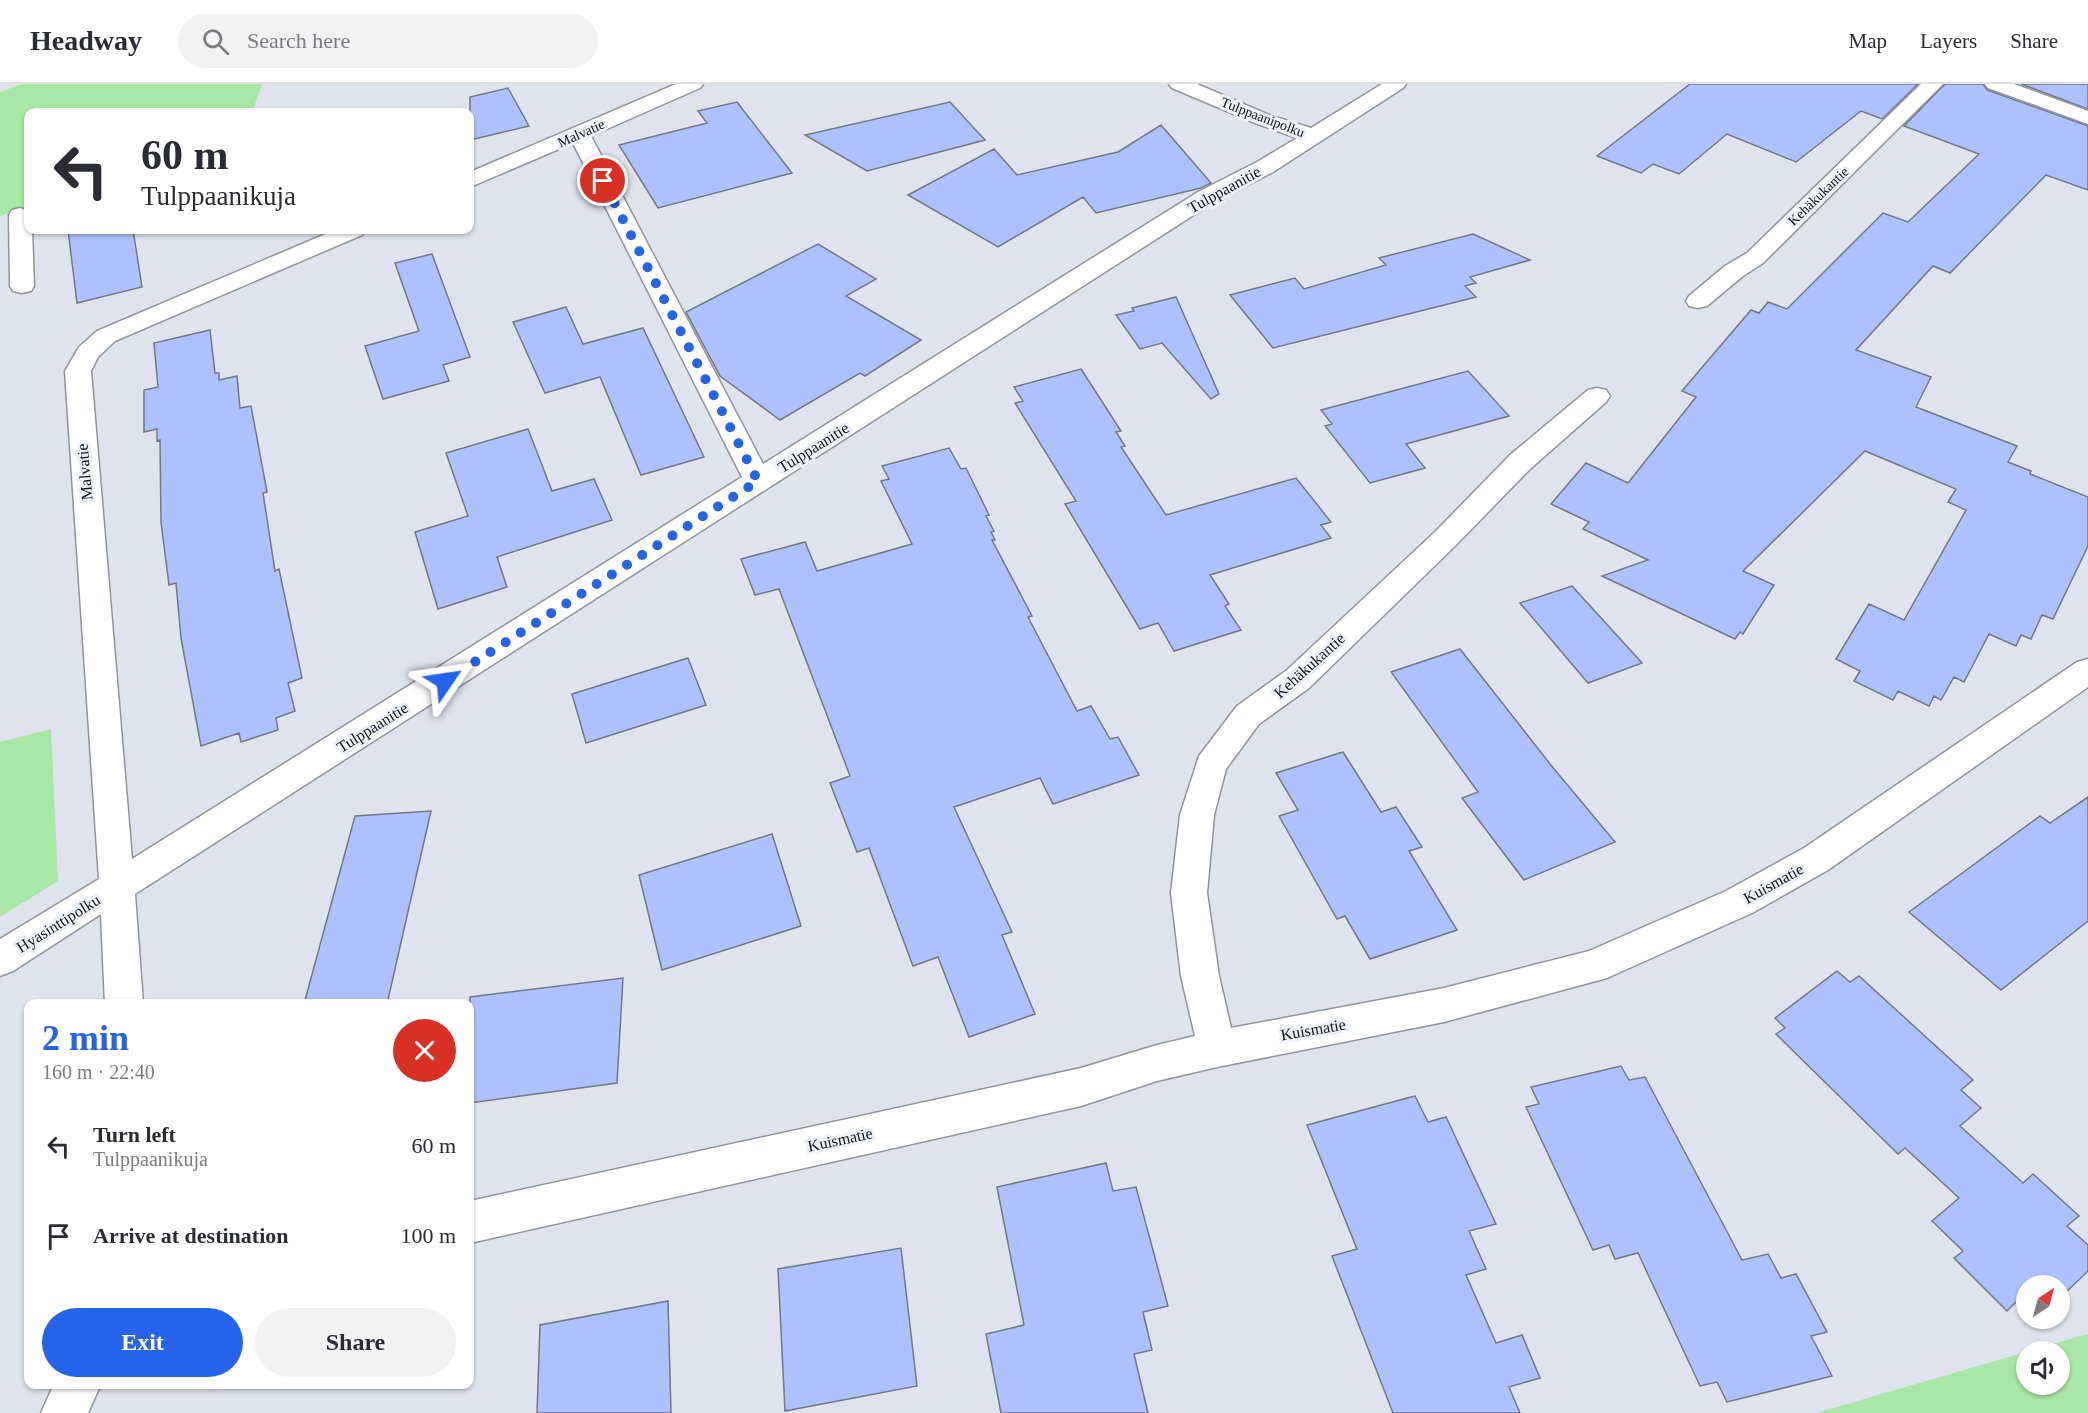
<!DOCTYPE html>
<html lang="en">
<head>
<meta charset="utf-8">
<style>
  :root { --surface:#fff; --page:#f2f2f3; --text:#2b2b33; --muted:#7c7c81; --line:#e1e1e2; --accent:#2563eb }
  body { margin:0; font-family:Georgia,serif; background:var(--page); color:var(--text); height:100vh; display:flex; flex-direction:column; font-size:22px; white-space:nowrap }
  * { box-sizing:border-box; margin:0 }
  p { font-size:20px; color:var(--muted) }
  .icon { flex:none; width:33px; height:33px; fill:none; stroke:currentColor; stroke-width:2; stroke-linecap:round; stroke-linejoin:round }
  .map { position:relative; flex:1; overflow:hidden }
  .side { position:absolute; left:24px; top:915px; width:450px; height:390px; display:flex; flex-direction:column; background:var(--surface); border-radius:12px; box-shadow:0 2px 4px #0004 }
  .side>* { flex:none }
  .top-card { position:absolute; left:24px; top:24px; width:450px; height:126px; border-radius:12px; box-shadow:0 2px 4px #0004; background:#fff; color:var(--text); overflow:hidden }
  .needle { width:39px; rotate:36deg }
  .tools { position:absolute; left:2016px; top:1191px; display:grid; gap:12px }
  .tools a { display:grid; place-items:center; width:54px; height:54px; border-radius:50%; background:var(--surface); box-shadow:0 2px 4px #0004; font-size:30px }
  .pin { position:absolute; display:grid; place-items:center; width:51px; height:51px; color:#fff; margin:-26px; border:3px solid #fff; border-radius:50%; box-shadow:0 2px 6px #0007 }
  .me { position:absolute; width:66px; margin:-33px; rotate:58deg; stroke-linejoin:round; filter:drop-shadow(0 0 4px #0008) }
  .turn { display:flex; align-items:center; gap:21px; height:126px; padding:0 18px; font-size:27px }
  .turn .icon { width:78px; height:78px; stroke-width:2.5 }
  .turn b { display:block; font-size:42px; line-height:51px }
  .round { display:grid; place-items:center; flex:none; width:63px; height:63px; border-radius:32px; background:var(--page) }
  .summary { display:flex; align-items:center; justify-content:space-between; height:102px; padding:0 18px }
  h1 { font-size:36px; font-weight:800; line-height:45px; color:var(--accent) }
  .cta { display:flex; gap:12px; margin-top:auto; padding:12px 18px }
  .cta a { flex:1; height:69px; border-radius:36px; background:var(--accent); color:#fff; font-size:24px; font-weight:800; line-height:69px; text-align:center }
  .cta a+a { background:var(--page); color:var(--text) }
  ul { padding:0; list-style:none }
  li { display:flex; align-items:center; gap:18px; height:90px; padding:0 18px }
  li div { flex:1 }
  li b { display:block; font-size:22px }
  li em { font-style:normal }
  header { display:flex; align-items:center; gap:36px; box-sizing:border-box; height:84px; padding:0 30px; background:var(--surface); border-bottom:2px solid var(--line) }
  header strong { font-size:28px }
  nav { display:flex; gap:33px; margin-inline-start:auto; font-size:21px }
  .search { width:420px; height:54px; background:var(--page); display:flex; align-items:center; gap:15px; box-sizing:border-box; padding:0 21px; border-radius:33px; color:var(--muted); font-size:22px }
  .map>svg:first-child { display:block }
  .green { fill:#a8e7a6 }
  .building { fill:#acc1fd; stroke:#757881; stroke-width:1.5 }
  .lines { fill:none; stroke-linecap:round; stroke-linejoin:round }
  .minor-casing { stroke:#91949d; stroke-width:3 }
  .minor { fill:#fff; fill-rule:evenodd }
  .route { stroke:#2563eb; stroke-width:10; stroke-dasharray:0 18 }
  .labels { text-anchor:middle; stroke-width:6; stroke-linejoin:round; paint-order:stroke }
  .far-street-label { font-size:14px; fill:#131417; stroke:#ecf0fa }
  .street-label { font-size:16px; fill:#131417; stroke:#ecf0fa }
</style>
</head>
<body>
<header>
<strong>Headway</strong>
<div class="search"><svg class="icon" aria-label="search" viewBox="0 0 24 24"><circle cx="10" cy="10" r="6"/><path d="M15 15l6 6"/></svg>Search here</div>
<nav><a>Map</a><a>Layers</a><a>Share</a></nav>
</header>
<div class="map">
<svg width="2088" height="1329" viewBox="0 0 2088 1329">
  <rect width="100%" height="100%" fill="#dfe3ed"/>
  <!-- green -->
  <path class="green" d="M 22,0 L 262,0 L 262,1 L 252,28 L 28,28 L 28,123 L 0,132 L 0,8 Z
    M 51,645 L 58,797 L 0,833 L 0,658 Z
    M 2088,1250 L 2088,1329 L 1816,1329 L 2026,1268 L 2026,1300 L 2060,1300 L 2060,1268 L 2028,1267 Z"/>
  <!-- building -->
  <path class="building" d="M 1690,0 L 1918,0 L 1882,35 L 1861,27 L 1796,78 L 1727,50 L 1679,90 L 1653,80 L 1641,89 L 1597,72 Z
    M 1945,0 L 1983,0 L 1987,6 L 2088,42 L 2088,106 L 2046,91 L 1950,189 L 1933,182 L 1856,266 L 1931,293 L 1916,323 L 2017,362 L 2008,378 L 2031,387 L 2030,390 L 2088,413 L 2088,462 L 2053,535 L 2042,531 L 2031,555 L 2021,551 L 2016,562 L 1989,550 L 1964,598 L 1954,593 L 1941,616 L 1934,612 L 1929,622 L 1898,607 L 1893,616 L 1854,597 L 1860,587 L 1836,575 L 1869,520 L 1904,536 L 1966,426 L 1948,418 L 1956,405 L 1865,367 L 1743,487 L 1774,501 L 1743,550 L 1740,548 L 1735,555 L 1602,492 L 1648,476 L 1583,445 L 1589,438 L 1551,420 L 1586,379 L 1628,399 L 1696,313 L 1682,307 L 1751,226 L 1759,229 L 1768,218 L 1787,225 L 1883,129 L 1908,138 L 1979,70 L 1904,42 Z
    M 2021,0 L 2088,0 L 2088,25 Z
    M 508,4 L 529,42 L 470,56 L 470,13 Z
    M 737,18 L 792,89 L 658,124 L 619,61 L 707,39 L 698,27 Z
    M 950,18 L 985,56 L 867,87 L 805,51 Z
    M 1161,41 L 1211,99 L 1201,104 L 1096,129 L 1083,113 L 998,163 L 908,111 L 994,65 L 1017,91 L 1118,68 Z
    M 68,146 L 133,146 L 142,203 L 77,219 Z
    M 1473,150 L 1530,176 L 1470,193 L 1476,199 L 1465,202 L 1476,213 L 1273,264 L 1230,211 L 1295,194 L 1304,205 L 1386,181 L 1379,174 Z
    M 818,160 L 876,195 L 846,212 L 921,256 L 865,292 L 860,289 L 780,336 L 720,292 L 686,228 Z
    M 432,170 L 470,273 L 443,281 L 449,297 L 383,315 L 365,262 L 419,247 L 395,179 Z
    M 1176,213 L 1219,310 L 1211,315 L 1162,259 L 1140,265 L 1116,231 L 1134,227 L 1132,224 Z
    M 566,223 L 583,260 L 643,244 L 704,373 L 641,391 L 600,293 L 545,309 L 513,238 Z
    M 210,246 L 215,289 L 219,289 L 219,296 L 237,292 L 240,324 L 251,322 L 267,408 L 263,409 L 275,487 L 279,485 L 302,594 L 288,599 L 295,627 L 276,634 L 278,646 L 241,658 L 239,649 L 201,662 L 181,554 L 176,499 L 169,501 L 161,438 L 160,356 L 157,357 L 157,345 L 144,348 L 144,306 L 158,303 L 154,259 Z
    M 1081,285 L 1121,347 L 1116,348 L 1125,362 L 1121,363 L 1166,431 L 1296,394 L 1331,438 L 1321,441 L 1331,454 L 1210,491 L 1229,520 L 1225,522 L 1241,546 L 1174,567 L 1158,539 L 1140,545 L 1065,420 L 1076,417 L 1015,319 L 1023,317 L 1014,303 Z
    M 1468,287 L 1509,332 L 1406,360 L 1425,384 L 1370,399 L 1325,342 L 1332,340 L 1321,326 Z
    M 528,345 L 552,407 L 594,395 L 612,436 L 497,473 L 507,503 L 438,525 L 415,448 L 468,432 L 446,369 Z
    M 949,364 L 961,385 L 966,384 L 989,431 L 986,432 L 994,447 L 991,448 L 995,456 L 992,456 L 1032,532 L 1028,533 L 1077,627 L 1091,622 L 1110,655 L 1118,653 L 1139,691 L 1053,720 L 1040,694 L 954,723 L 1012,848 L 1002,851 L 1035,930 L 969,953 L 938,873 L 913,882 L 869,764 L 857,768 L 830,699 L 850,692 L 779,505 L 755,511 L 741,475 L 805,458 L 817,487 L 912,460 L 881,397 L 889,395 L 882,382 Z
    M 1572,502 L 1642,579 L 1588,599 L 1520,519 Z
    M 1460,565 L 1550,680 L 1615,758 L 1524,796 L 1462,714 L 1478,708 L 1391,588 Z
    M 688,574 L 706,621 L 586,659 L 572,610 Z
    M 1343,668 L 1381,728 L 1396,723 L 1422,763 L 1409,767 L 1457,846 L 1370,875 L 1345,832 L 1337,835 L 1279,732 L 1298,726 L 1276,689 Z
    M 2088,713 L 2088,837 L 2001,906 L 1909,828 L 2040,732 L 2050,739 Z
    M 431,727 L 387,920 L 304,920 L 355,732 Z
    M 772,750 L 801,842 L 662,886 L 639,791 Z
    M 1837,887 L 1850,898 L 1859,892 L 1973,996 L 1961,1006 L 1981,1024 L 1960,1042 L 2023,1099 L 2033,1090 L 2079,1132 L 2067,1142 L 2088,1161 L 2088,1187 L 2060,1214 L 2060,1202 L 2026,1202 L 2026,1226 L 2017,1217 L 2007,1227 L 1954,1174 L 1963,1167 L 1932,1137 L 1959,1114 L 1905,1064 L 1898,1070 L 1776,950 L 1785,944 L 1775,934 Z
    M 623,894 L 617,999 L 470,1019 L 470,913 Z
    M 1621,982 L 1629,996 L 1645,993 L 1742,1176 L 1768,1170 L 1781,1194 L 1796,1190 L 1827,1248 L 1811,1252 L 1832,1292 L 1727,1318 L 1717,1298 L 1700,1302 L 1638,1169 L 1615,1175 L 1609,1161 L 1593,1166 L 1526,1023 L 1539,1020 L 1531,1003 Z
    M 1415,1012 L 1428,1038 L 1446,1033 L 1496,1140 L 1469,1147 L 1486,1185 L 1466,1191 L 1496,1259 L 1522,1251 L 1540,1294 L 1509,1303 L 1520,1329 L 1393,1329 L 1332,1172 L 1357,1165 L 1307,1041 Z
    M 1106,1079 L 1113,1107 L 1136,1103 L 1168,1222 L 1143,1228 L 1152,1266 L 1134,1270 L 1148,1329 L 1001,1329 L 986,1250 L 1024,1241 L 997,1103 Z
    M 901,1164 L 917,1302 L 785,1327 L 778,1185 Z
    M 668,1217 L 671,1329 L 537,1329 L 540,1241 Z"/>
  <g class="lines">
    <defs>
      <path id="minor" d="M 676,0 L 703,0 L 700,4 L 591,52 L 763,380 L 1198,108 L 1257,78 L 1297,54 L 1255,39 L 1172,4 L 1169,0 L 1197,0 L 1269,31 L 1311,44 L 1382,0 L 1406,0 L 1403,4 L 1273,88 L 1214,118 L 135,810 L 143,920 L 105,920 L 101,830 L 13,887 L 0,892 L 0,855 L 99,795 L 65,287 L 79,263 L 97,247 L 335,146 L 366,146 L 362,151 L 115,257 L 98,273 L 91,287 L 132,775 L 742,393 L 573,59 L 470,103 L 470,88 Z
        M 1921,0 L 1943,0 L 1763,179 L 1743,192 L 1707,222 L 1698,224 L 1689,222 L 1686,217 L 1689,212 L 1725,182 L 1747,169 Z
        M 1985,0 L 2014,0 L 2088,27 L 2088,40 L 1988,4 Z
        M 20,124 L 28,127 L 28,146 L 32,146 L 34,202 L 31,207 L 22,209 L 13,207 L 10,202 L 9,131 L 12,126 Z
        M 1597,304 L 1606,306 L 1610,312 L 1606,318 L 1530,385 L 1456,461 L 1309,604 L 1259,640 L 1226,685 L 1214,731 L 1207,809 L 1219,892 L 1231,944 L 1444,904 L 1589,867 L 1726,807 L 1804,764 L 2077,578 L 2088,575 L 2088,603 L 1828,786 L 1752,829 L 1607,894 L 1444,938 L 1217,983 L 1157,997 L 1081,1022 L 470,1159 L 470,1117 L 1081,984 L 1157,961 L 1195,952 L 1181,892 L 1171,809 L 1180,731 L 1199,672 L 1237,622 L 1287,586 L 1436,447 L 1510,371 L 1588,306 Z
        M 54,1300 L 101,1300 L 88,1329 L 41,1329 Z"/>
    </defs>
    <!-- minor casing -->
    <use href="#minor" class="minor-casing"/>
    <!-- minor -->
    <use href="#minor" class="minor"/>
  </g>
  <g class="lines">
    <!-- route -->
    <path class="route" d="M 445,597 L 758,397 L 603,97"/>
  </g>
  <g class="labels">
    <!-- far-street labels -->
    <g class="far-street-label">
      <text transform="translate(1263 33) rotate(21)" y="5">Tulppaanipolku</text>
      <text transform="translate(581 49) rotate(-24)" y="5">Malvatie</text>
      <text transform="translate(1818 112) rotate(-44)" y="5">Kehäkukantie</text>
    </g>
    <!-- street labels -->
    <g class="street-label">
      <text transform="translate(1224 105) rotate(-29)" y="6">Tulppaanitie</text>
      <text transform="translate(813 363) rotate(-32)" y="6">Tulppaanitie</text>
      <text transform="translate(84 388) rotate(-95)" y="6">Malvatie</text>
      <text transform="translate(1309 581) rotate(-42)" y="6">Kehäkukantie</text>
      <text transform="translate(372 643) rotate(-32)" y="6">Tulppaanitie</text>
      <text transform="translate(1773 799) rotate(-29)" y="6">Kuismatie</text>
      <text transform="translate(58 839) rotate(-32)" y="6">Hyasinttipolku</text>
      <text transform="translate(1313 945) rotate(-10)" y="6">Kuismatie</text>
      <text transform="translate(840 1055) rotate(-12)" y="6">Kuismatie</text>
    </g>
  </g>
</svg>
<div class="tools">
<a><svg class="needle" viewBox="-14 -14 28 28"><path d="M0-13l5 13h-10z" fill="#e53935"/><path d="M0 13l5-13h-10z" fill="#7c7c81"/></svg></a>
<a><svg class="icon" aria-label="sound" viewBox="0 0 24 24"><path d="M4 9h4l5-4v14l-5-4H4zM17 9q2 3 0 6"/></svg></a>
</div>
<div class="pin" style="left:603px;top:97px;background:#d93025"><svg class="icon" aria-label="arrive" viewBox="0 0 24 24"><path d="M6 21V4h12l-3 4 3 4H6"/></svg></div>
<svg class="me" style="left:445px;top:597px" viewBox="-20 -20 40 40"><path d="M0-17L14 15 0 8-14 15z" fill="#2563eb" stroke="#fff" stroke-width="4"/></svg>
<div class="top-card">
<div class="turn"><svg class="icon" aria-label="left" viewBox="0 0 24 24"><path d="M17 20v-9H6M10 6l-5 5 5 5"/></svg><div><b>60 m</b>Tulppaanikuja</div></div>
</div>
<section class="side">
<div class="summary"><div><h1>2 min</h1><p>160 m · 22:40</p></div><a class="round" style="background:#d93025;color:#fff"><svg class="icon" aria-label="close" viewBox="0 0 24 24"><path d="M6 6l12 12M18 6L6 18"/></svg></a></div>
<ul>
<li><svg class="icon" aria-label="left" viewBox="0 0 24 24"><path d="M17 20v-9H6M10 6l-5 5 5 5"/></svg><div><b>Turn left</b><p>Tulppaanikuja</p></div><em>60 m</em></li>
<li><svg class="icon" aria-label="arrive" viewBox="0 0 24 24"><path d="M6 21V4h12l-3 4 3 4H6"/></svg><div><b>Arrive at destination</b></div><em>100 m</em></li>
</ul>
<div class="cta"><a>Exit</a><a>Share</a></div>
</section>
</div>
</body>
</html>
